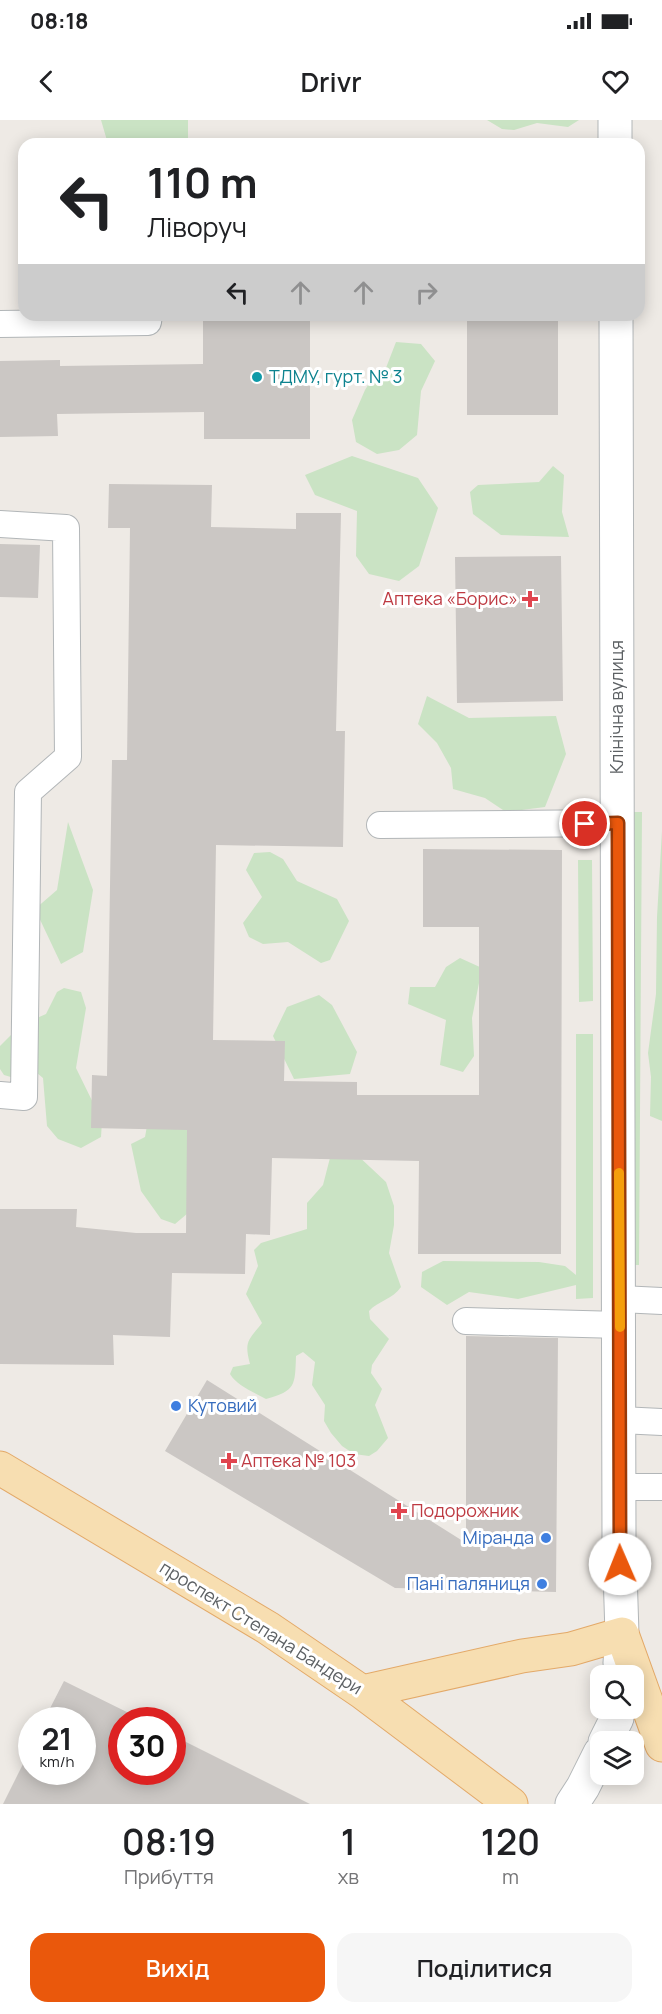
<!DOCTYPE html>
<html lang="uk">
<head>
<meta charset="utf-8">
<style>
  :root { --surface:#fff; --page:#f6f6f6; --text:#202124; --muted:#757577; --accent:#ea580c }
  body { margin:0; font-family:Manrope,sans-serif; background:var(--page); color:var(--text); height:100vh; display:flex; flex-direction:column; font-size:22px; white-space:nowrap }
  * { box-sizing:border-box; margin:0 }
  p { font-size:20px; color:var(--muted) }
  .icon { flex:none; width:33px; height:33px; fill:none; stroke:currentColor; stroke-width:2; stroke-linecap:round; stroke-linejoin:round }
  .map { position:relative; height:1684px; overflow:hidden }
  .sheet { display:flex; flex-direction:column; background:var(--surface); flex:1 }
  .sheet>* { flex:none }
  .guide { position:absolute; left:18px; top:18px; width:627px; height:183px; border-radius:18px; box-shadow:0 3px 15px #0003; background:#fff; color:var(--text); overflow:hidden }
  .controls { position:absolute; left:590px; top:1545px; display:grid; gap:12px }
  .controls a { display:grid; place-items:center; width:54px; height:54px; border-radius:12px; background:var(--surface); box-shadow:0 3px 15px #0003; font-size:30px }
  .speed { position:absolute; left:18px; top:1587px; display:flex; gap:12px; font-size:30px; font-weight:700; text-align:center }
  .speed>* { display:grid; place-content:center; width:78px; height:78px; border-radius:50%; background:var(--surface); box-shadow:0 3px 15px #0003; line-height:1 }
  .speed small { font-size:15px; font-weight:400 }
  .speed .limit { border:9px solid #d22; background:#fff; color:#111 }
  .pin { position:absolute; display:grid; place-items:center; width:51px; height:51px; color:#fff; margin:-26px; border:3px solid #fff; border-radius:50%; box-shadow:0 2px 6px #0007 }
  .me { position:absolute; width:66px; margin:-33px; rotate:359deg; stroke-linejoin:round; filter:drop-shadow(0 0 4px #0008) }
  .turn { display:flex; align-items:center; gap:21px; height:126px; padding:0 30px; font-size:27px }
  .turn .icon { width:78px; height:78px; stroke-width:2.5 }
  .turn b { display:block; font-size:42px; line-height:51px }
  .lanes { display:flex; align-items:center; height:57px; padding:0 30px; background:#0003; justify-content:center; gap:30px; direction:ltr }
  .lanes .off { opacity:.35 }
  .eta { display:flex; justify-content:space-evenly; align-items:center; height:102px; text-align:center }
  .eta b { font-size:36px; font-weight:600; line-height:42px }
  .primary-button { display:flex; gap:12px; margin-top:auto; padding:12px 30px }
  .primary-button a { flex:1; height:69px; border-radius:18px; background:var(--accent); color:#fff; font-size:24px; font-weight:600; line-height:69px; text-align:center }
  .primary-button a+a { background:var(--page); color:var(--text) }
  .status { display:flex; justify-content:space-between; align-items:center; height:42px; padding:0 30px; background:var(--surface); direction:ltr }
  .status svg { height:16px; fill:currentColor }
  header { display:flex; justify-content:space-between; align-items:center; height:78px; padding:0 30px; background:var(--surface); font-size:27px; font-weight:600 }
  .map>svg:first-child { display:block }
  .green { fill:#cae3c4 }
  .building { fill:#cbc7c4 }
  .lines { fill:none; stroke-linecap:round; stroke-linejoin:round }
  .lane-casing { stroke:#b2b6b8; stroke-width:28 }
  .street-casing { stroke:#b2b6b8; stroke-width:35 }
  .primary-casing { stroke:#e3a968; stroke-width:35 }
  .lane { stroke:#fff; stroke-width:26 }
  .street { stroke:#fff; stroke-width:33 }
  .primary { stroke:#f7deb1; stroke-width:33 }
  .route-casing { stroke:#983908; stroke-width:15 }
  .route { stroke:#ea580c; stroke-width:10 }
  .slow { stroke:#f59e0b; stroke-width:10 }
  .culture-dot { fill:#0f9aa8; stroke:#fff; stroke-width:2 }
  .health-dot { fill:#e0444e; stroke:#fff; stroke-width:2 }
  .shop-dot { fill:#3f7fe0; stroke:#fff; stroke-width:2 }
  .labels { text-anchor:middle; stroke-width:6; stroke-linejoin:round; paint-order:stroke }
  .culture-label { font-size:18px; fill:#0d838f; stroke:#fff; text-anchor:start }
  .health-label { font-size:18px; fill:#be3a42; stroke:#fff; text-anchor:start }
  .street-label { font-size:18px; fill:#5d6164; stroke:#fff }
  .shop-label { font-size:18px; fill:#366cbe; stroke:#fff; text-anchor:end }
</style>
</head>
<body>
<div class="status"><b>08:18</b><svg viewBox="0 0 49 12"><path d="M0 12V9h3v3zM5 12V6h3v6zM10 12V3h3v9zM15 12V0h3v12zM26 1h20v11H26zM47 4h2v5h-2z"/></svg></div>
<header><svg class="icon" aria-label="back" viewBox="0 0 24 24"><path d="M15 5l-7 7 7 7"/></svg>Drivr<svg class="icon" aria-label="heart" viewBox="0 0 24 24"><path d="M12 20l-8-8c-3-5 5-10 8-4 3-6 11-1 8 4z"/></svg></header>
<div class="map">
<svg width="662" height="1684" viewBox="0 0 662 1684">
  <rect width="100%" height="100%" fill="#eeeae5"/>
  <!-- green -->
  <path class="green" d="M 101,0 L 188,0 L 188,24 L 108,24 Z
    M 487,0 L 579,0 L 568,7 L 537,3 L 514,10 L 502,9 Z
    M 396,222 L 421,224 L 435,241 L 421,271 L 417,315 L 399,330 L 377,334 L 356,322 L 352,300 L 365,270 L 373,257 L 384,253 Z
    M 352,336 L 418,358 L 438,388 L 419,446 L 399,461 L 369,454 L 356,436 L 357,391 L 315,375 L 305,355 Z
    M 553,346 L 564,355 L 562,392 L 569,417 L 501,415 L 473,394 L 470,372 L 478,365 L 539,362 Z
    M 427,576 L 469,598 L 556,596 L 566,634 L 545,687 L 506,692 L 485,678 L 453,669 L 451,648 L 437,623 L 418,604 Z
    M 634,692 L 642,692 L 639,1145 L 630,1145 Z
    M 68,702 L 93,770 L 83,832 L 61,844 L 35,789 L 57,770 Z
    M 662,711 L 662,1001 L 650,996 L 651,957 L 648,933 L 656,874 L 657,797 Z
    M 270,732 L 283,739 L 297,761 L 337,779 L 349,801 L 330,840 L 321,843 L 288,822 L 263,824 L 249,817 L 243,803 L 262,777 L 246,750 L 254,733 Z
    M 578,740 L 592,740 L 593,881 L 579,882 Z
    M 460,838 L 482,848 L 472,898 L 474,936 L 463,952 L 440,945 L 446,900 L 408,884 L 410,867 L 435,867 L 446,847 Z
    M 64,868 L 81,872 L 86,888 L 76,948 L 102,1001 L 101,1017 L 81,1028 L 58,1019 L 47,1006 L 43,958 L 37,953 L 21,960 L 4,955 L 0,949 L 0,926 L 21,905 L 46,894 L 57,872 Z
    M 319,875 L 332,885 L 357,932 L 350,954 L 294,959 L 273,916 L 287,887 Z
    M 179,910 L 194,1088 L 175,1104 L 161,1099 L 141,1071 L 131,1024 L 145,1017 L 150,989 Z
    M 576,914 L 593,914 L 593,1178 L 576,1179 L 576,1165 L 518,1179 L 469,1172 L 447,1185 L 421,1167 L 422,1152 L 443,1141 L 539,1142 L 565,1146 L 576,1155 Z
    M 355,1033 L 386,1062 L 394,1086 L 394,1105 L 389,1133 L 401,1167 C 393,1179 378,1181 369,1191 L 370,1199 L 389,1219 L 372,1245 L 371,1253 L 382,1269 L 375,1285 L 388,1318 L 377,1331 L 369,1336 L 354,1334 L 342,1326 L 331,1313 L 324,1301 L 325,1285 L 312,1265 L 315,1242 L 303,1232 L 296,1236 C 295,1265 296,1271 266,1279 C 254,1272 237,1266 230,1254 L 233,1247 L 250,1244 C 244,1221 248,1221 262,1203 L 246,1174 L 258,1146 L 254,1130 L 261,1123 L 307,1109 L 307,1083 L 323,1065 L 331,1034 Z"/>
  <!-- building -->
  <path class="building" d="M 203,195 L 310,195 L 310,319 L 204,319 L 204,292 L 57,294 L 58,316 L 0,317 L 0,241 L 60,240 L 60,246 L 203,244 Z
    M 467,195 L 558,195 L 558,295 L 467,295 Z
    M 109,364 L 212,365 L 211,407 L 296,409 L 296,393 L 341,393 L 336,611 L 345,611 L 343,727 L 216,725 L 213,920 L 285,921 L 284,961 L 357,962 L 357,975 L 479,975 L 479,807 L 423,807 L 423,729 L 562,730 L 561,1134 L 418,1134 L 419,1041 L 272,1038 L 270,1115 L 246,1114 L 245,1154 L 172,1153 L 170,1217 L 113,1215 L 114,1245 L 0,1244 L 0,1089 L 77,1089 L 76,1107 L 136,1113 L 186,1113 L 187,1010 L 91,1008 L 92,955 L 107,956 L 112,640 L 127,640 L 130,408 L 108,408 Z
    M 0,424 L 40,425 L 38,478 L 0,477 Z
    M 561,436 L 563,581 L 457,583 L 455,437 Z
    M 466,1216 L 558,1218 L 556,1472 L 395,1468 L 165,1331 L 207,1260 L 466,1423 Z
    M 64,1561 L 143,1600 L 122,1600 L 122,1652 L 172,1652 L 172,1615 L 310,1684 L 3,1684 L 32,1626 L 32,1652 L 82,1652 L 82,1600 L 44,1600 Z"/>
  <g class="lines">
    <defs>
      <path id="lane" d="M 0,204 L 148,202 L 149,195
        M 0,404 L 66,408 L 68,637 L 28,672 L 24,977 L 0,975
        M 380,705 L 618,703
        M 620,1179 L 662,1181
        M 466,1201 L 620,1205
        M 620,1300 L 662,1302
        M 620,1367 L 662,1367"/>
      <path id="street" d="M 615,0 L 615,24
        M 616,195 L 619,1420 L 622,1514 L 620,1543
        M 605,1622 L 617,1598 L 617,1588
        M 572,1684 L 583,1667 L 600,1633"/>
      <path id="primary" d="M 0,1348 L 268,1508 L 362,1572 L 511,1684
        M 362,1572 L 522,1536 L 571,1529 L 622,1514 L 662,1625"/>
    </defs>
    <!-- lane casing -->
    <use href="#lane" class="lane-casing"/>
    <!-- street casing -->
    <use href="#street" class="street-casing"/>
    <!-- primary casing -->
    <use href="#primary" class="primary-casing"/>
    <!-- lane -->
    <use href="#lane" class="lane"/>
    <!-- street -->
    <use href="#street" class="street"/>
    <!-- primary -->
    <use href="#primary" class="primary"/>
  </g>
  <g class="lines">
    <defs>
      <path id="route" d="M 585,704 L 618,703 L 620,1444"/>
    </defs>
    <!-- route casing -->
    <use href="#route" class="route-casing"/>
    <!-- route -->
    <use href="#route" class="route"/>
    <!-- slow -->
    <path class="slow" d="M 619,1053 L 620,1207"/>
  </g>
  <!-- markers -->
  <circle class="culture-dot" cx="257" cy="257" r="6"/>
  <g class="health-dot">
    <path d="M527 470h6v6h6v6h-6v6h-6v-6h-6v-6h6z"/>
    <path d="M226 1332h6v6h6v6h-6v6h-6v-6h-6v-6h6z"/>
    <path d="M396 1382h6v6h6v6h-6v6h-6v-6h-6v-6h6z"/>
  </g>
  <g class="shop-dot">
    <circle cx="176" cy="1286" r="6"/>
    <circle cx="546" cy="1418" r="6"/>
    <circle cx="542" cy="1464" r="6"/>
  </g>
  <g class="labels">
    <!-- culture labels -->
    <g class="culture-label">
      <text x="269" y="263">ТДМУ, гурт. № 3</text>
    </g>
    <!-- health labels -->
    <g class="health-label">
      <text x="518" y="485" text-anchor="end">Аптека «Борис»</text>
      <text x="241" y="1347">Аптека № 103</text>
      <text x="411" y="1397">Подорожник</text>
    </g>
    <!-- street labels -->
    <g class="street-label">
      <text transform="translate(617 587) rotate(-90)" y="6">Клінічна вулиця</text>
      <text transform="translate(261 1508) rotate(32)" y="6">проспект Степана Бандери</text>
    </g>
    <!-- shop labels -->
    <g class="shop-label">
      <text x="188" y="1292" text-anchor="start">Кутовий</text>
      <text x="534" y="1424">Міранда</text>
      <text x="530" y="1470">Пані паляниця</text>
    </g>
  </g>
</svg>
<div class="controls">
<a><svg class="icon" aria-label="search" viewBox="0 0 24 24"><circle cx="10" cy="10" r="6"/><path d="M15 15l6 6"/></svg></a>
<a><svg class="icon" aria-label="layers" viewBox="0 0 24 24"><path d="M12 4l9 5-9 5-9-5zM3 14l9 5 9-5"/></svg></a>
</div>
<div class="speed"><div>21<small>km/h</small></div><div class="limit">30</div></div>
<div class="pin" style="left:585px;top:704px;background:#d93025"><svg class="icon" aria-label="arrive" viewBox="0 0 24 24"><path d="M6 21V4h12l-3 4 3 4H6"/></svg></div>
<svg class="me" style="left:620px;top:1444px" viewBox="-20 -20 40 40"><circle r="19" fill="#fff"/><path d="M0-13L10 11 0 6-10 11z" fill="#ea580c"/></svg>
<div class="guide">
<div class="turn"><svg class="icon" aria-label="left" viewBox="0 0 24 24"><path d="M17 20v-9H6M10 6l-5 5 5 5"/></svg><div><b>110 m</b>Ліворуч</div></div>
<div class="lanes"><svg class="icon" aria-label="left" viewBox="0 0 24 24"><path d="M17 20v-9H6M10 6l-5 5 5 5"/></svg><svg class="icon off" aria-label="ahead" viewBox="0 0 24 24"><path d="M12 20V5M6 11l6-6 6 6"/></svg><svg class="icon off" aria-label="ahead" viewBox="0 0 24 24"><path d="M12 20V5M6 11l6-6 6 6"/></svg><svg class="icon off" aria-label="right" viewBox="0 0 24 24"><path d="M7 20v-9h11M14 6l5 5-5 5"/></svg></div>
</div>
</div>
<section class="sheet">
<div class="eta">
<div><b>08:19</b><p>Прибуття</p></div>
<div><b>1</b><p>хв</p></div>
<div><b>120</b><p>m</p></div>
</div>
<div class="primary-button"><a>Вихід</a><a>Поділитися</a></div>
</section>
</body>
</html>
